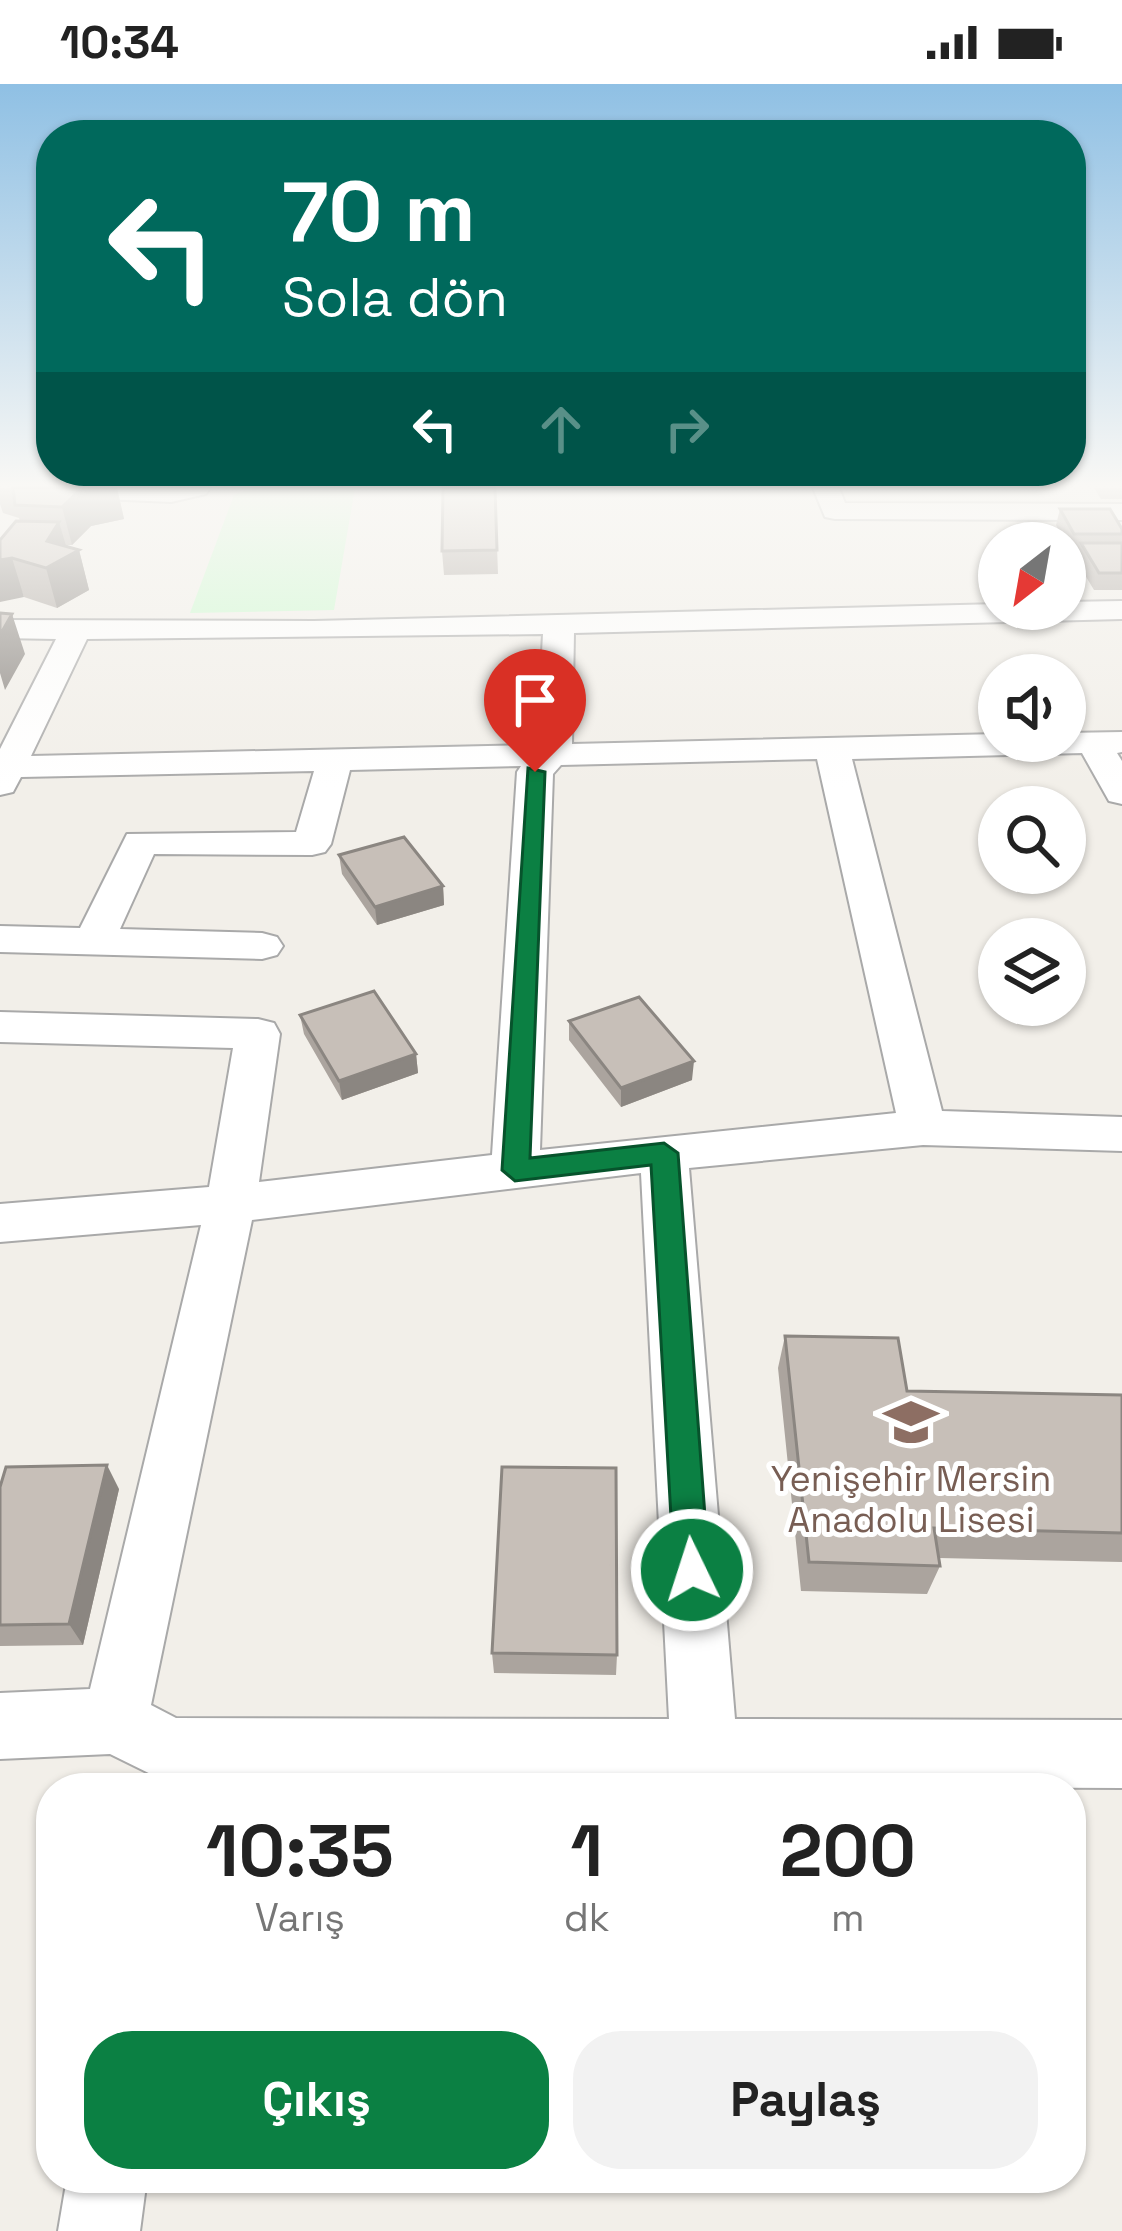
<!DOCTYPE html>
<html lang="tr">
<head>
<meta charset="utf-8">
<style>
  :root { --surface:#fff; --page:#f2f2f2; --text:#222; --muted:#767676; --accent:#0b8043 }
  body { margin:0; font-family:"Space Grotesk",sans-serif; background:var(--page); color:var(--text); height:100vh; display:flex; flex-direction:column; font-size:45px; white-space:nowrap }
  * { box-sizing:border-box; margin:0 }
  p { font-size:39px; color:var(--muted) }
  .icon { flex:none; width:66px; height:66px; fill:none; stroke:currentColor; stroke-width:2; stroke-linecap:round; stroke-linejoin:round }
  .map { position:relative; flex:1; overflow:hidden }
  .drawer { position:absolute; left:36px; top:1689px; width:1050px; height:420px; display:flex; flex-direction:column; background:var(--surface); border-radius:48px; box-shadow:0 3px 9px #0004 }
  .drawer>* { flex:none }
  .top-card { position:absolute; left:36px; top:36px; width:1050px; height:366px; border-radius:48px; box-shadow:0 3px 9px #0004; background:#00695c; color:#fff; overflow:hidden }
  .needle { width:78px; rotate:211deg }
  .tools { position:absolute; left:978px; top:438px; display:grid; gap:24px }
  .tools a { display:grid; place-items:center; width:108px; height:108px; border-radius:50%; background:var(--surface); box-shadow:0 3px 9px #0004; font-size:60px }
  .pin { position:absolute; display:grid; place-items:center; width:102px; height:102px; color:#fff; margin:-123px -51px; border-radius:50% 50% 50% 0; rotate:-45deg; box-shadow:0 0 12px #0007 }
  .pin .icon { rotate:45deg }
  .me { position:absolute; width:132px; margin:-66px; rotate:356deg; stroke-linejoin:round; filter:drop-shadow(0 0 9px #0008) }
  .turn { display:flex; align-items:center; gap:42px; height:252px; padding:0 48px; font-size:54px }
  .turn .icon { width:156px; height:156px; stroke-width:2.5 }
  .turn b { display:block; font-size:84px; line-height:102px }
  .lanes { display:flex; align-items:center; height:114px; padding:0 48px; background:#0003; justify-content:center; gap:60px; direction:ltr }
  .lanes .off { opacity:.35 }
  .eta { display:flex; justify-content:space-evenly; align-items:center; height:204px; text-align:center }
  .eta b { font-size:72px; font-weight:600; line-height:84px }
  .primary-button { display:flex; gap:24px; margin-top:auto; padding:24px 48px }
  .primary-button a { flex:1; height:138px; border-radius:48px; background:var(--accent); color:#fff; font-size:48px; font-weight:600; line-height:138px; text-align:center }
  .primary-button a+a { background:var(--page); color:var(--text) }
  .status { display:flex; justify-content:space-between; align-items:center; height:84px; padding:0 60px; background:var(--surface); direction:ltr }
  .status svg { height:33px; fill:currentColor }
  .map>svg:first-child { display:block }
  .park { fill:#c8facc }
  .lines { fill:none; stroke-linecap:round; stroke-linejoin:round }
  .minor-casing { stroke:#a9a9a9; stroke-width:4 }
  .minor { fill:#fff; fill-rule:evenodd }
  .wall { fill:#aba49e }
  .shaded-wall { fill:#8b8681 }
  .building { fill:#c7bfb8; stroke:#8b8681; stroke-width:3 }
  .route { fill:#0b8043; stroke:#07532c; stroke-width:3 }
  .labels { text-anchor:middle; stroke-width:10; stroke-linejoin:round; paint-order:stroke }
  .education-label { font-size:36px; fill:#785e54; stroke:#fff }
</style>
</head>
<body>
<div class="status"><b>10:34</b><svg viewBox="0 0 49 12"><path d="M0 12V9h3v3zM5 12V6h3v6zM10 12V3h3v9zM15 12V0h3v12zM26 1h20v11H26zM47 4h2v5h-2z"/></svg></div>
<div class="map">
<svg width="1122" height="2147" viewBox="0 0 1122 2147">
  <rect width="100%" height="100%" fill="#f2efe9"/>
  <!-- park -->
  <path class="park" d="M 252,404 L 355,404 L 334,526 L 190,529 L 234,411 Z"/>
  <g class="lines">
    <defs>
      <path id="minor" d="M 20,404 L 210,404 L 206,410 L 171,418 L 33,412 Z
        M 813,404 L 839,404 L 845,419 L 1122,420 L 1122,436 L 835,435 L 825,433 Z
        M 1122,517 L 1122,535 L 574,549 L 572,660 L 999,650 L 999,657 L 1065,657 L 1065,649 L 1122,648 L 1122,668 L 1117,669 L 1122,677 L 1122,720 L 1109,717 L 1082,669 L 852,675 L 942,1027 L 1122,1033 L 1122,1067 L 923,1061 L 689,1084 L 735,1635 L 1122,1636 L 1122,1704 L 171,1700 L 110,1670 L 0,1675 L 0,1609 L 90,1605 L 201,1141 L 0,1158 L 0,1120 L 209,1103 L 233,964 L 0,958 L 0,928 L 258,935 L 274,939 L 280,950 L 259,1098 L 492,1071 L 517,688 L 521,682 L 350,686 L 331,760 L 325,768 L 312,771 L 154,770 L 120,845 L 262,849 L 277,853 L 283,862 L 277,871 L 262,875 L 0,868 L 0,842 L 80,844 L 127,750 L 296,748 L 314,687 L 21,693 L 13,708 L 0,711 L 0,665 L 56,555 L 0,554 L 0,536 L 314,537 L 999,520 L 999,525 L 1065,525 L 1065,518 ZM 543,550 L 537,661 L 31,672 L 87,555 ZM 817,675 L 896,1029 L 540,1066 L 553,690 L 561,681 ZM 641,1089 L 669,1635 L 176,1634 L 151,1621 L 252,1136 Z
        M 67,2094 L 147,2094 L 140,2147 L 58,2147 Z"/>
    </defs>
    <!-- minor casing -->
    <use href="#minor" class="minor-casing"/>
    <!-- minor -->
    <use href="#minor" class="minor"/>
  </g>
  <!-- wall -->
  <path class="wall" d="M 0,404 L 117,404 L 124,435 L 91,442 L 72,461 L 66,461 L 79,466 L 89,506 L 57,524 L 24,513 L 2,456 L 20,437 L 19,434 L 3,429 L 0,420 Z
    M 495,404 L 498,490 L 444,491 L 442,467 Z
    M 1094,404 L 1122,404 L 1122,415 L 1101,415 Z
    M 1060,425 L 1122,445 L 1122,506 L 1094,506 L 1076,476 L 1079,466 L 1069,466 L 1056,441 Z
    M 339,771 L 443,802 L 444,821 L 377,841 L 342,790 Z
    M 300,931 L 416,970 L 418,989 L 342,1016 L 304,950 Z
    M 569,937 L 692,996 L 621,1023 L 569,956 Z
    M 785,1252 L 907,1307 L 1122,1311 L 1122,1478 L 939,1474 L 940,1482 L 927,1510 L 801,1507 L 778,1284 Z
    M 0,1403 L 119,1405 L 83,1561 L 0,1562 Z
    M 492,1569 L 617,1571 L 616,1591 L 494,1589 Z"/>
  <!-- shaded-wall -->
  <path class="shaded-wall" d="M 82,404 L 117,404 L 124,435 L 91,442 L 72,461 L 62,423 Z
    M 59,438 L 69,472 L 79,466 L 89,506 L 57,524 L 46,484 L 47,457 Z
    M 12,474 L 24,513 L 0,518 L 0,476 Z
    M 12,530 L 25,570 L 5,606 L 0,589 L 0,551 Z
    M 443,802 L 444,821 L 377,841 L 375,823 Z
    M 416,970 L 418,989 L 342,1016 L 339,997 Z
    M 694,977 L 692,996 L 621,1023 L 621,1004 Z
    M 107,1381 L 119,1405 L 83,1561 L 69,1540 Z"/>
  <!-- building -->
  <path class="building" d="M 13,404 L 85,404 L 82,404 L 62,423 L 15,421 Z
    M 443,404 L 495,404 L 497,466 L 442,467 Z
    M 1060,425 L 1110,425 L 1122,445 L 1122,450 L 1074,450 Z
    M 16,437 L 59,438 L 47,457 L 79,466 L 46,484 L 12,474 L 0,476 L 0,456 Z
    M 1081,459 L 1122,459 L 1122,489 L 1099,489 Z
    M 0,529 L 12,530 L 0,551 Z
    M 404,753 L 443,802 L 375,823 L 339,771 Z
    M 374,907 L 416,970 L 339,997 L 300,931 Z
    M 639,913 L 694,977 L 621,1004 L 569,937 Z
    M 785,1252 L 898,1254 L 907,1307 L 1122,1311 L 1122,1449 L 934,1444 L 940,1482 L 809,1478 Z
    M 107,1381 L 69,1540 L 0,1541 L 0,1403 L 6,1383 Z
    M 502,1383 L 616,1384 L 617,1571 L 492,1569 Z"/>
  <!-- sky -->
  <linearGradient id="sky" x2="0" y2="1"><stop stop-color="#8fc0e4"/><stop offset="0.57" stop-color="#f9f8f5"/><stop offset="1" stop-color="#f9f8f5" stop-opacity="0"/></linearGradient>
  <rect width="1122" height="704" fill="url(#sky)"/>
  <!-- route -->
  <path class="route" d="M 528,684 L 545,688 L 530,1074 L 664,1059 L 678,1069 L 709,1486 L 704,1498 L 692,1502 L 680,1498 L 674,1486 L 651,1081 L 515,1097 L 502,1086 Z"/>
  <!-- icons -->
  <defs>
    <symbol id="school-bare" viewBox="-9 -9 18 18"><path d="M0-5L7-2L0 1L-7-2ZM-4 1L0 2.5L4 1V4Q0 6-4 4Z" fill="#8d6e63" stroke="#fff" stroke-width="2.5" paint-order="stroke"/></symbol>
  </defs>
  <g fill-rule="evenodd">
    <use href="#school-bare" x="873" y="1300" width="76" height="76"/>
  </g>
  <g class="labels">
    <!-- education labels -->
    <g class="education-label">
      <text x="911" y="1407">Yenişehir Mersin<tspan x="911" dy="41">Anadolu Lisesi</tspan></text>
    </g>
  </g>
</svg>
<div class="tools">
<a><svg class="needle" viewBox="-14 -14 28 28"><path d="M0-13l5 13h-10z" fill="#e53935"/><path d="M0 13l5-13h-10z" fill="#767676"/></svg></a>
<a><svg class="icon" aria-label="sound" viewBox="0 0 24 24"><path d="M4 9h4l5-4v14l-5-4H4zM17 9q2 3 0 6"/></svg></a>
<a><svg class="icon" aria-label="search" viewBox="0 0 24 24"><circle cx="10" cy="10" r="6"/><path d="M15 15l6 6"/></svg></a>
<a><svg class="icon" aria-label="layers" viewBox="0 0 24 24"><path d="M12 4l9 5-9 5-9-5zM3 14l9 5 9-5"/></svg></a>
</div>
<div class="pin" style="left:535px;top:688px;background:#d93025"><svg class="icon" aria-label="arrive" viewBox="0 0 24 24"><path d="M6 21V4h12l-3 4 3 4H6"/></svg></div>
<svg class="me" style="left:692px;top:1486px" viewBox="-20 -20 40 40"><circle r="17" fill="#0b8043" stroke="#fff" stroke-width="3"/><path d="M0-11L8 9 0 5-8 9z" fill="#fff"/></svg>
<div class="top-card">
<div class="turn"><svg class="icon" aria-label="left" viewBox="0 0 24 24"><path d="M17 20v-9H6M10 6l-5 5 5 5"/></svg><div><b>70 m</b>Sola dön</div></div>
<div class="lanes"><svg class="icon" aria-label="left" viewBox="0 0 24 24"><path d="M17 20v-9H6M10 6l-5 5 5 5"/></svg><svg class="icon off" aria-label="ahead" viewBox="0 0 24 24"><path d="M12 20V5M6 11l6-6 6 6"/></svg><svg class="icon off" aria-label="right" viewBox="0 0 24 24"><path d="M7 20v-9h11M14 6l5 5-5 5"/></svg></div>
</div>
<section class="drawer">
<div class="eta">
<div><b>10:35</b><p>Varış</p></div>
<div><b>1</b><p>dk</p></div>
<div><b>200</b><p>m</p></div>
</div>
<div class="primary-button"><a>Çıkış</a><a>Paylaş</a></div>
</section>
</div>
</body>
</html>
